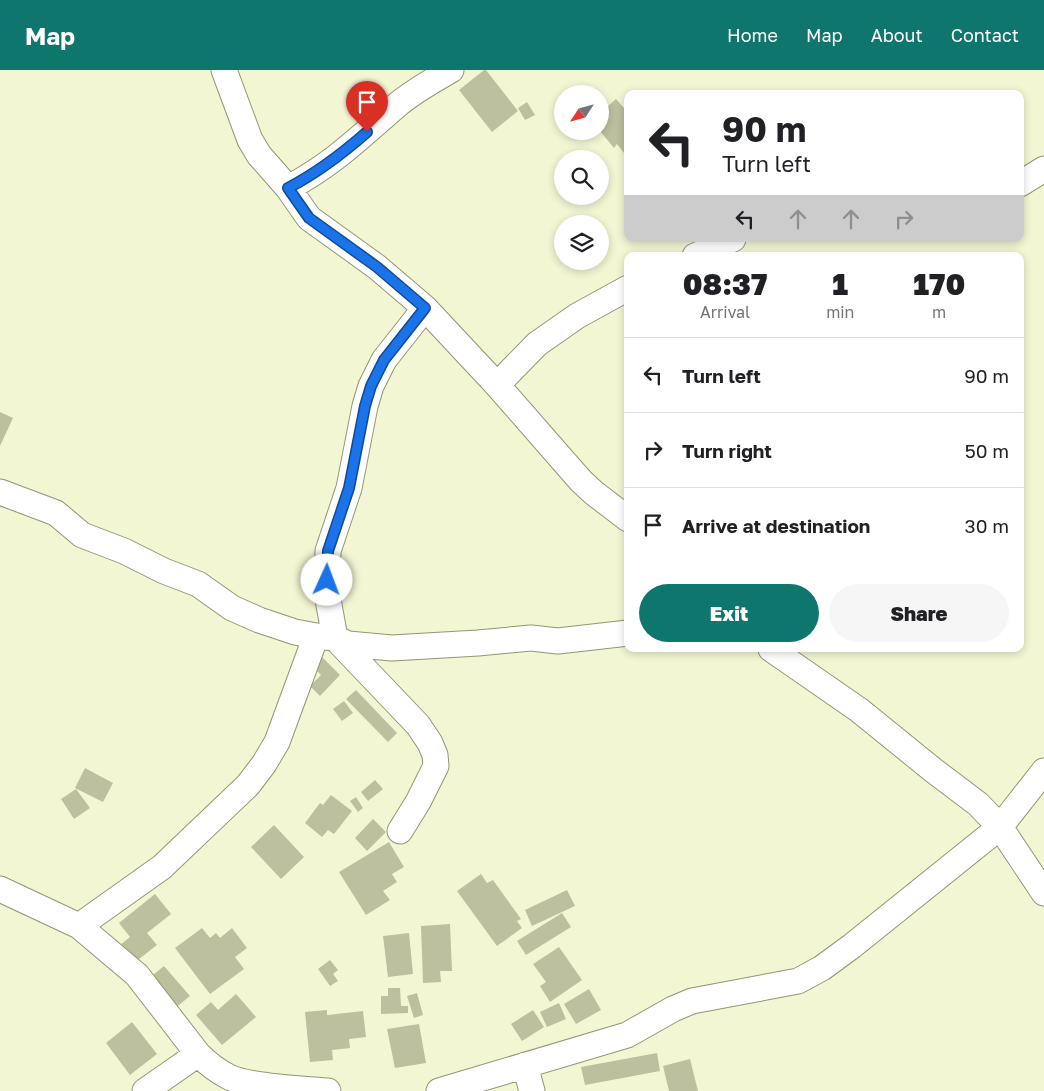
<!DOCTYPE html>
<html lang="en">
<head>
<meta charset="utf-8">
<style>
  :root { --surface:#fff; --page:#f6f6f6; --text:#202124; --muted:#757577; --line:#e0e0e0; --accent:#0f766e }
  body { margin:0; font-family:"Golos Text",sans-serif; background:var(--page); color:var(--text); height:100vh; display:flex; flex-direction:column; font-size:19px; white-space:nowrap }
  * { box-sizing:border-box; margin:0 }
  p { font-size:16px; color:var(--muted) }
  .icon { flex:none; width:28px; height:28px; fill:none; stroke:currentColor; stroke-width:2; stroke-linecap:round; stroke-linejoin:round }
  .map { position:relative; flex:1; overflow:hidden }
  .details { position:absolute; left:624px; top:182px; width:400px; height:400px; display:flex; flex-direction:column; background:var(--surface); border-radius:10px; box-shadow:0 2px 8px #0003 }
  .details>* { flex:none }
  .banner { position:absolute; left:624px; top:20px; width:400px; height:152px; border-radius:10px; box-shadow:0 2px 8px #0003; background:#fff; color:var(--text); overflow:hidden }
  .needle { width:32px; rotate:234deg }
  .buttons { position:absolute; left:554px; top:15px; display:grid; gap:10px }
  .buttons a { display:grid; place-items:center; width:55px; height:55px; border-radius:50%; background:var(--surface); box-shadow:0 2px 8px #0003; font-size:25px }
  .pin { position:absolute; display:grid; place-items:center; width:42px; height:42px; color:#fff; margin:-51px -21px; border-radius:50% 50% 50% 0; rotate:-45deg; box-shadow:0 0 5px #0007 }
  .pin .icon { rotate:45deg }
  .me { position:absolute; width:55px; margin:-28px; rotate:2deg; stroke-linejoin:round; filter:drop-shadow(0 0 4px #0008) }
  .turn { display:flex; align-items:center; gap:18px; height:105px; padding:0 15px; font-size:22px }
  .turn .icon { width:65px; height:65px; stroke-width:2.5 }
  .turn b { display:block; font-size:35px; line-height:42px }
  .lanes { display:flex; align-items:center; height:48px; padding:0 15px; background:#0003; justify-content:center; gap:25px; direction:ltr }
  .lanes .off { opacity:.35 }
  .eta { display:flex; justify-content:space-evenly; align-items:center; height:85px; text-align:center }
  .eta b { font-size:30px; font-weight:800; line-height:35px }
  .button { display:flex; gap:10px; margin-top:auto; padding:10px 15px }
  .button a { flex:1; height:58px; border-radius:30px; background:var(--accent); color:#fff; font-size:20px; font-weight:800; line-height:58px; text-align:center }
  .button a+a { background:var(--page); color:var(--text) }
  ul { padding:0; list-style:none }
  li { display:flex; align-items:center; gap:15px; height:75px; padding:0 15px; border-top:1px solid var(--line) }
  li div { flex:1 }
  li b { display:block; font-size:19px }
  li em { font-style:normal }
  header { display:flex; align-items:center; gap:30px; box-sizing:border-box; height:70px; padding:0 25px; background:var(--accent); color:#fff }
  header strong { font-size:24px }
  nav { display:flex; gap:28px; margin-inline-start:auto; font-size:18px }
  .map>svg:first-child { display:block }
  .building { fill:#bdc09e }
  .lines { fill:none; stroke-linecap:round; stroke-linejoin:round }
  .minor-casing { stroke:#939575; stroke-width:27 }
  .minor { stroke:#fff; stroke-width:25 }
  .route-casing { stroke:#114b97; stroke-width:12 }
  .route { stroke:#1a73e8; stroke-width:9 }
</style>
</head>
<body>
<header>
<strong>Map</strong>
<nav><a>Home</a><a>Map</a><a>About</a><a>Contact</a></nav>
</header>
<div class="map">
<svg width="1044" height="1021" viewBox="0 0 1044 1021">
  <rect width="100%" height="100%" fill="#f3f6d3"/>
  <!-- building -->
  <path class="building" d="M 484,0 L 486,0 L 518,41 L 492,62 L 459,20 Z
    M 616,29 L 624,38 L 628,36 L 628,80 L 624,83 L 617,74 L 614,78 L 600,61 L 600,43 Z
    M 527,32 L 535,45 L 525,50 L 518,38 Z
    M 0,342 L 13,348 L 0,376 Z
    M 322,587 L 340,605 L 320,626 L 310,616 L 321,605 L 312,596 Z
    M 356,620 L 397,663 L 388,672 L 346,629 Z
    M 344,631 L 353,643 L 342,651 L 333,639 Z
    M 85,698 L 113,713 L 103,732 L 75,718 Z
    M 375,710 L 383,719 L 368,731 L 361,722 Z
    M 76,719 L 90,738 L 74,749 L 61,729 Z
    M 331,725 L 352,741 L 334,764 L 328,760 L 322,767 L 305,753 L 320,733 L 323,735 Z
    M 356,727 L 363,738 L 358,742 L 350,731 Z
    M 373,749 L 386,762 L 367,781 L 355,768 Z
    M 274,755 L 304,787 L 281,809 L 251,777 Z
    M 389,772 L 404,797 L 392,804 L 397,812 L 383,821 L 390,830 L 366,845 L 339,802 Z
    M 481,804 L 487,813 L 493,810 L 521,849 L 517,851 L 522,858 L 497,876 L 457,821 Z
    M 567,820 L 575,836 L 532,856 L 525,840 Z
    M 155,824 L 171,844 L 147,863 L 157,875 L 134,893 L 120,875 L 130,867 L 119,853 Z
    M 562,843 L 571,857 L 526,885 L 517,871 Z
    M 450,854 L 452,901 L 440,901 L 441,912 L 423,913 L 421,856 Z
    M 202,858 L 210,868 L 216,863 L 220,868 L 232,858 L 247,878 L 235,887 L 244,899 L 210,924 L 175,878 Z
    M 409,863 L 413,904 L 388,907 L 383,866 Z
    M 559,877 L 582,910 L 550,932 L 540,916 L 546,912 L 533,894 Z
    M 330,890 L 338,900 L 333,904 L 338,911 L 330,916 L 318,899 Z
    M 164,896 L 190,926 L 174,939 L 148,909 Z
    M 388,918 L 400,918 L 401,936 L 408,936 L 408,943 L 381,944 L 381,926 L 388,926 Z
    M 589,919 L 601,940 L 576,954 L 564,934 Z
    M 417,923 L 423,945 L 414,948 L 407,926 Z
    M 236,924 L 256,947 L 222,975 L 196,945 L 211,932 L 218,940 Z
    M 559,933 L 566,949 L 547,957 L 540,942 Z
    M 327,940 L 327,945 L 363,941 L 366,967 L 349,969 L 350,978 L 332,980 L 333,990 L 310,992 L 305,942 Z
    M 533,940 L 544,957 L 522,971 L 511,954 Z
    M 132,952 L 157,984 L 130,1005 L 106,973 Z
    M 419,954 L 426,993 L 395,998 L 387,959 Z
    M 657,983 L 660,1001 L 585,1015 L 581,997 Z
    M 690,989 L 698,1021 L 669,1021 L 663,996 Z"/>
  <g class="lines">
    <defs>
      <path id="minor" d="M 224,0 L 250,70 L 259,85 L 288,118 L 309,148 L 377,197 L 425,238 L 497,315 L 581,411 L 594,423 L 628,449
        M 1020,114 L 1044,99
        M 288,118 C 332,95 359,68 396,36 C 412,22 432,11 451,0
        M 695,186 L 733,169
        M 497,315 L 537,274 L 577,246 L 628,218
        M 0,422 L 56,443 L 82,465 L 124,481 L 164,501 L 198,514 L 232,538 L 259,550 L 295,562 L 316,566 L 335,568 L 348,574 L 392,578 L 478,573 L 531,568 L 558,571 L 628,563
        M 771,579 L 859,640 L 933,700 L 978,734 L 1000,757 L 1044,823
        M 400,761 L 418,732 L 436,696 L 435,685 L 430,673 L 418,655 L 335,568 L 327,524 L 328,481 L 349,418 L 365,336 L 371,316 L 384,290 L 425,238
        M 0,819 L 79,856 L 137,905 L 198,984 C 207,993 217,1001 229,1007 C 249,1017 304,1019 328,1021
        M 79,856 L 162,797 L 248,715 L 264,694 L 277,672 L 316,566
        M 525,995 L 532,1021
        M 145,1021 L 198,984
        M 439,1021 L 627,965 L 673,939 L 692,931 L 798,911 L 822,898 L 852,876 L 1000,757 L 1044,701"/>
    </defs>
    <!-- minor casing -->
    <use href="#minor" class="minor-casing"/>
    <!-- minor -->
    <use href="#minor" class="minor"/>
  </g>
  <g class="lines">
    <defs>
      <path id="route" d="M 327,510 L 328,481 L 349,418 L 365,336 L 371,316 L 384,290 L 425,238 L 377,197 L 309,148 L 288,118 C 317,103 342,84 367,62"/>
    </defs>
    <!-- route casing -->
    <use href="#route" class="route-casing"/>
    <!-- route -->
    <use href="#route" class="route"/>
  </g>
</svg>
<div class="buttons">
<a><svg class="needle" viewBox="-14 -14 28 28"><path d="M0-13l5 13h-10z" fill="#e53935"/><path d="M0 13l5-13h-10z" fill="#757577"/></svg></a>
<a><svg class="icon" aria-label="search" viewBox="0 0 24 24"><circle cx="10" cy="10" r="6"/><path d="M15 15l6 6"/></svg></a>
<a><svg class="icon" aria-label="layers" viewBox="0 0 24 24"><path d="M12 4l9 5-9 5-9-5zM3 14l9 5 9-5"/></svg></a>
</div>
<div class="pin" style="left:367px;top:62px;background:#d93025"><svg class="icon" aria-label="arrive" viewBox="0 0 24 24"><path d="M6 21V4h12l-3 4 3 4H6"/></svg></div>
<svg class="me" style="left:327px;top:510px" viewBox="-20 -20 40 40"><circle r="19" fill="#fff"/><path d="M0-13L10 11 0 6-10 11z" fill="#1a73e8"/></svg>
<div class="banner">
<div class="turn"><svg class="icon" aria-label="left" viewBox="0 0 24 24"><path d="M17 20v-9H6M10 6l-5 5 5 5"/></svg><div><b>90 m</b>Turn left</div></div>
<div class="lanes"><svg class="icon" aria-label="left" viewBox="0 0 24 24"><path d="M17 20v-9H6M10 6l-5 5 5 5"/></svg><svg class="icon off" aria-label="ahead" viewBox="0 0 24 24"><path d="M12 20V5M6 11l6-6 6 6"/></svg><svg class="icon off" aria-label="ahead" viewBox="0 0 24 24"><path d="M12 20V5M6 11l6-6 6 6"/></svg><svg class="icon off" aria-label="right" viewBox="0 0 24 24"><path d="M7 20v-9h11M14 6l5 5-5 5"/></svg></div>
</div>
<section class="details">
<div class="eta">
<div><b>08:37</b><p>Arrival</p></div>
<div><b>1</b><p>min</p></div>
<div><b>170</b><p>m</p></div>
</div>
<ul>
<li><svg class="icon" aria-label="left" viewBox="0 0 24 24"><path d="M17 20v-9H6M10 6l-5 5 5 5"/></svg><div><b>Turn left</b></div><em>90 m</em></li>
<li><svg class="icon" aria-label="right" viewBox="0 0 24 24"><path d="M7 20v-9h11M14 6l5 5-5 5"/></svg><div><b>Turn right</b></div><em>50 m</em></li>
<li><svg class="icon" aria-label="arrive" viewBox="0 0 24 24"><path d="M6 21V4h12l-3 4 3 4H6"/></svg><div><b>Arrive at destination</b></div><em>30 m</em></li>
</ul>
<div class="button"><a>Exit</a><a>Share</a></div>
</section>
</div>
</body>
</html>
